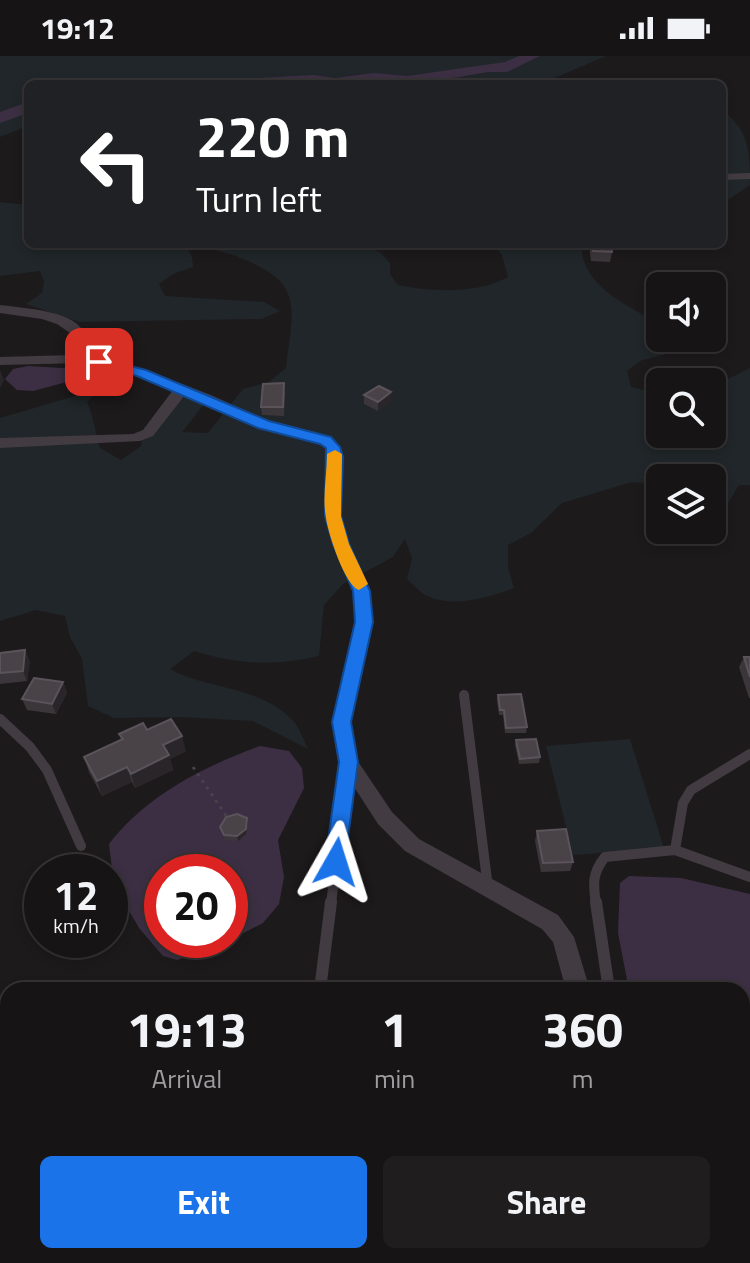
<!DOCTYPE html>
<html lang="en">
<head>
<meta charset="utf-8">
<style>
  :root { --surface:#161415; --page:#1f1d1e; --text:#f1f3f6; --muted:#9e9ea0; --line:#353334; --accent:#1a73e8 }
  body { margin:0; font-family:"Titillium Web",sans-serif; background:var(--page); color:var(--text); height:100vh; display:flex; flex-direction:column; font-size:30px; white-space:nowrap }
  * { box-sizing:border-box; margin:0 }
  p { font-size:26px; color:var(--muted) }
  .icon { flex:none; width:44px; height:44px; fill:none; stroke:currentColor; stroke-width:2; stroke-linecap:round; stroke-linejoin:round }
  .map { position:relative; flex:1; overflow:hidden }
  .side { position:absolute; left:0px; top:926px; width:750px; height:282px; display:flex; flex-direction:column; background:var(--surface); border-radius:24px 24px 0 0; box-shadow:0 4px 12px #0003,0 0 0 2px var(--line) }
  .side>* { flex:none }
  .guide { position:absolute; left:24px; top:24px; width:702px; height:168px; border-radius:12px; box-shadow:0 4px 12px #0003,0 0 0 2px var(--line); background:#202124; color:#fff; overflow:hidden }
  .tools { position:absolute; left:646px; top:216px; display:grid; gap:16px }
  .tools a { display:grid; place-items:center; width:80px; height:80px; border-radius:12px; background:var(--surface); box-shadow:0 4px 12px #0003,0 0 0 2px var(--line); font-size:40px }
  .speed { position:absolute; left:24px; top:798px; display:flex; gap:16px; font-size:40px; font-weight:700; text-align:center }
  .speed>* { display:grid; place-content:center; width:104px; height:104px; border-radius:50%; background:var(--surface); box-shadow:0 4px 12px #0003,0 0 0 2px var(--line); line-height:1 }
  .speed small { font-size:20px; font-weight:400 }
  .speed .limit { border:12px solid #d22; background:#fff; color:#111 }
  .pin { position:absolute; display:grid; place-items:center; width:68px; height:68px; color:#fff; margin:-34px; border-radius:16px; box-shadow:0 4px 12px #0006 }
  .me { position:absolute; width:88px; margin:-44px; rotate:6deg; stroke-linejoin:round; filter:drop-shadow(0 0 6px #0008) }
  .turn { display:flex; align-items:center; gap:28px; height:168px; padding:0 40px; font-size:36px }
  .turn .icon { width:104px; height:104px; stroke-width:2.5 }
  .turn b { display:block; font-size:56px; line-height:68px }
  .eta { display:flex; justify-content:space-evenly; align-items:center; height:136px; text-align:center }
  .eta b { font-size:48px; font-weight:700; line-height:56px }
  .cta { display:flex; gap:16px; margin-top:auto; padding:16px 40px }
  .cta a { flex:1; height:92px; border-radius:12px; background:var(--accent); color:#fff; font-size:32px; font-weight:700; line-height:92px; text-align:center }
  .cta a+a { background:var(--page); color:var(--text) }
  .status { display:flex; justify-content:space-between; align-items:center; height:56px; padding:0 40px; background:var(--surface); direction:ltr }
  .status svg { height:22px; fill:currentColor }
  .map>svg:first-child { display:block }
  .green { fill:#202629 }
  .water { fill:#3c2f43 }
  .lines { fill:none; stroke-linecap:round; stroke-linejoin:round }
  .river { fill:#3c2f43; fill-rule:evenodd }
  .path { stroke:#49414a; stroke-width:3; stroke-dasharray:3 5; stroke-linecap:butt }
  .lane-far1 { stroke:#423b42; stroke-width:10 }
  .lane { stroke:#423b42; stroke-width:12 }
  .street { fill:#423b42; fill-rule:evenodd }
  .wall { fill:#3b363a }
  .shaded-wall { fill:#292528 }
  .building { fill:#494348; stroke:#5b535a; stroke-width:2 }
  .route { fill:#1a73e8; stroke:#114b97; stroke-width:2 }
  .slow { fill:#f59e0b }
</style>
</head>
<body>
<div class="status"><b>19:12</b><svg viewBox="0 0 49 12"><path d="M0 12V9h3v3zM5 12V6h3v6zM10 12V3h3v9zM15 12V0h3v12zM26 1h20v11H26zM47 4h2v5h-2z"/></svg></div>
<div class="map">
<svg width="750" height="1207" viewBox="0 0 750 1207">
  <rect width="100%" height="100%" fill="#1d1a1c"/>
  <!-- green -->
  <path class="green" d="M 0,0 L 606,0 L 552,23 L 508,28 L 28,28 L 28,70 L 0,81 Z
    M 722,54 C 750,75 750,96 750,129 L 722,148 Z
    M 0,146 L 28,149 L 28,188 L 185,188 L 192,201 L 193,211 L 173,218 L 159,228 L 165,240 L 264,246 L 280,255 L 262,263 L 79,266 L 26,248 L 42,237 L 44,226 L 40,215 L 0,220 Z
    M 202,188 L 363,188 L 381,197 L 390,207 L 390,218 L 398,229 C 431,236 478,238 508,221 L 502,199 L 494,188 L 581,188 C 582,231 627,249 660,268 L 660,282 L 681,282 L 681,294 L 640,305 L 627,315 L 631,331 L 660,338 L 660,378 L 712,378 L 712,331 L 750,312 L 750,429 L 739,429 L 714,471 L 712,422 L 660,422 L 660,428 L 632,426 L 562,447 L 531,477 L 508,489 L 508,511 L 514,532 C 489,542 453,552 427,540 C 420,537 413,528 407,523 L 412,502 L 405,483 L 393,501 L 343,528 L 324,549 L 319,600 C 275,610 238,609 194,595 L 170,613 C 208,634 263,630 294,666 C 300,673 304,685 308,693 L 253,665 L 182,661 L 114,662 L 88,650 L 82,603 L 70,581 L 65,560 L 36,554 L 0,565 L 0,362 L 102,332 L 87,346 C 94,361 95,377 100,392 L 121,404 L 141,390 C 143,358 173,349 197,333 L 205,347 L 182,376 L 208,377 L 243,333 L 269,326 L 286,312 C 292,255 306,228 243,203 C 230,197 214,195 202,188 Z
    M 630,683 L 664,792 L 573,799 L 546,690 Z
    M 0,1109 L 8,1111 L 8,1200 L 327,1200 L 327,1207 L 0,1207 Z"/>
  <!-- water -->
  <path class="water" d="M 28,310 L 79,313 L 78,323 L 33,335 L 17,334 L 5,323 L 13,313 Z
    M 260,690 L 289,695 L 302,712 L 304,732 L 278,784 L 284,821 L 279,848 L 263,867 L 230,884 L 230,816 L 162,816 L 162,884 L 230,884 L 177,904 L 163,900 L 139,872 L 114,829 L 109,788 C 147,739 203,711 260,690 Z
    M 629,820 L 681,822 L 750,838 L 750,1005 L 742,1006 L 742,934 L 629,934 L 618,877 L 620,827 Z"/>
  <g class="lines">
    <!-- river -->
    <path class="river" d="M 519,0 L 540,0 L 507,16 L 488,16 L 418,28 L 232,28 L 240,23 L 313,19 L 335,22 L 374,17 L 407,20 L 505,6 Z
      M 28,46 L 28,57 L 0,67 L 0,56 Z"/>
    <!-- path -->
    <path class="path" d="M 193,711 L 227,761"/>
    <!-- lane-far1 -->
    <path class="lane-far1" d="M 464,639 L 488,832
      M 0,663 L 30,691 L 47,714 L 81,790
      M 675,794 L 750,821
      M 331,848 L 348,710
      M 596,848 C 593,828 592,817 605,801 L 675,794 L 683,747 L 691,734 L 750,698"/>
    <!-- lane -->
    <path class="lane" d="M 596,846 L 609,934
      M 320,934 L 331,846"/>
    <!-- street -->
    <path class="street" d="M 750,117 L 750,123 L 722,124 L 722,118 Z
      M 0,249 C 21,252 72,254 83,275 C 86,282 86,293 88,300 L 121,305 L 211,339 L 268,365 L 330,382 L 338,388 L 343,401 L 341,460 L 349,488 L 370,535 L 373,566 L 350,666 L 357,704 L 392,756 L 419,783 L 558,859 L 574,881 L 590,934 L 566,934 L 553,886 L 542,873 L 405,795 L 378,768 L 338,706 L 332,666 L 355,566 L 354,535 L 333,488 L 325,460 L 329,401 L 326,393 L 320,388 L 258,371 L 185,339 L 153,380 L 140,385 L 0,392 L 0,382 L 133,378 L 143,374 L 173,334 L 113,312 L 82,307 L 0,309 L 0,301 L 74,299 L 70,277 L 57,268 L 42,263 L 0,257 Z
      M 742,1189 L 750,1195 L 750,1207 L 726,1207 L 723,1200 L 742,1200 Z"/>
  </g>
  <!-- wall -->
  <path class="wall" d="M 589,188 L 611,188 L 612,196 L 610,206 L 591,205 Z
    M 126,320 L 125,334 L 107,335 L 104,325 Z
    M 285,336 L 284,360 L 262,359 L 261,351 Z
    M 364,339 L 391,345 L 378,355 L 364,348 Z
    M 0,597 L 30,605 L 27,625 L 0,628 Z
    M 744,601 L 750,601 L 750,642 L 749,642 L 739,611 Z
    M 63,626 L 67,637 L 56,658 L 27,654 L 22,643 Z
    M 498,639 L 527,671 L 526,677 L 505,677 L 503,659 L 499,659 L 497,644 Z
    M 147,674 L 186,695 L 170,703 L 173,714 L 135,732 L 132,726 L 102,740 L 89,716 L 84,701 L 121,684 L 119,678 Z
    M 516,684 L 540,701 L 539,707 L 519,708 L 515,689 Z
    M 247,762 L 248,767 L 246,778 L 238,785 L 225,784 L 220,771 Z
    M 537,775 L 573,806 L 570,815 L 541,816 L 535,785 Z"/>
  <!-- shaded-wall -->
  <path class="shaded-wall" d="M 124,310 L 126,320 L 125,334 L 123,324 Z
    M 0,314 L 4,324 L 0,332 Z
    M 391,336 L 391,345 L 378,355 L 378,346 Z
    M 25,594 L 30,605 L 27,625 L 23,615 Z
    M 63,626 L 67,637 L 56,658 L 52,648 Z
    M 182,680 L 186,695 L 170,703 L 173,714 L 135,732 L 131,718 L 163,689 Z
    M 127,711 L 132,726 L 102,740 L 97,725 Z
    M 247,762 L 248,767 L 246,778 L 238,785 L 237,780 Z"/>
  <!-- building -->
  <path class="building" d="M 592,188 L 611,188 L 612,196 L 593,195 Z
    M 106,310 L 124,310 L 123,324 L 104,325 Z
    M 284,327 L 283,351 L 261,351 L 263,328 Z
    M 379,330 L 391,336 L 378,346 L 364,339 Z
    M 25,594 L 23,615 L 0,617 L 0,597 Z
    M 744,601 L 750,601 L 750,621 Z
    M 34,622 L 63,626 L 52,648 L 22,643 Z
    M 521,638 L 527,671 L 506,672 L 504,654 L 500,654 L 498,639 Z
    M 171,663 L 182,680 L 163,689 L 169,699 L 131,718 L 127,711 L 97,725 L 84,701 L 123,683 L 119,678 L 143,667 L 147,674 Z
    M 536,683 L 540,701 L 520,703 L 516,684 Z
    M 237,758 L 247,762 L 246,773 L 237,780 L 224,779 L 220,771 L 226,761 Z
    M 566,773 L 573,806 L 543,807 L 537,775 Z"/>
  <!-- route -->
  <path class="route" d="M 99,302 L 146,314 L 269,365 L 331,381 L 340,391 L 343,401 L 341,460 L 349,488 L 370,535 L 373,566 L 351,666 L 358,706 L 344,812 L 336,815 L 328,812 L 325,806 L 339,706 L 332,666 L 355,566 L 353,535 L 333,488 L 325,460 L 326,392 L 320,388 L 258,372 L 137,320 L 94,309 L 92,306 Z"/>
  <!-- slow -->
  <path class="slow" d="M 335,394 L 342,398 L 341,460 L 349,488 L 368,528 L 359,534 C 345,530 328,477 326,462 C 322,442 327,419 327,398 Z"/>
</svg>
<div class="tools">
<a><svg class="icon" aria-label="sound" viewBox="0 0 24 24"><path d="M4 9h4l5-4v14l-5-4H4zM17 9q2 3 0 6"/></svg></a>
<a><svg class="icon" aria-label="search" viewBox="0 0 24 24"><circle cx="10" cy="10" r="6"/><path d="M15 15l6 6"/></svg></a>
<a><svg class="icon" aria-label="layers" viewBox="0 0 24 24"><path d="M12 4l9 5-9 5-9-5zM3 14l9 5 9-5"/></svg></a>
</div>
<div class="speed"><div>12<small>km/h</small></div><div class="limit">20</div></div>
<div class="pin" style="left:99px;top:306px;background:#d93025"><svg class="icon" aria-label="arrive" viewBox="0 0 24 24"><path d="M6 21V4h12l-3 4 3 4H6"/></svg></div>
<svg class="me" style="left:336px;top:806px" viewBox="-20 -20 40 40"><path d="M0-17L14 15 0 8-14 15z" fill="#1a73e8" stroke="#fff" stroke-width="4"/></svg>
<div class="guide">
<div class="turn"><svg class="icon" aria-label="left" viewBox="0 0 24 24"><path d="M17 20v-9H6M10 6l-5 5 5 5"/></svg><div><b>220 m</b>Turn left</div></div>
</div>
<section class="side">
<div class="eta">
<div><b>19:13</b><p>Arrival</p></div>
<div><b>1</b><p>min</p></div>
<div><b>360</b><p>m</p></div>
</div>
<div class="cta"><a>Exit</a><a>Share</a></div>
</section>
</div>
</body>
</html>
